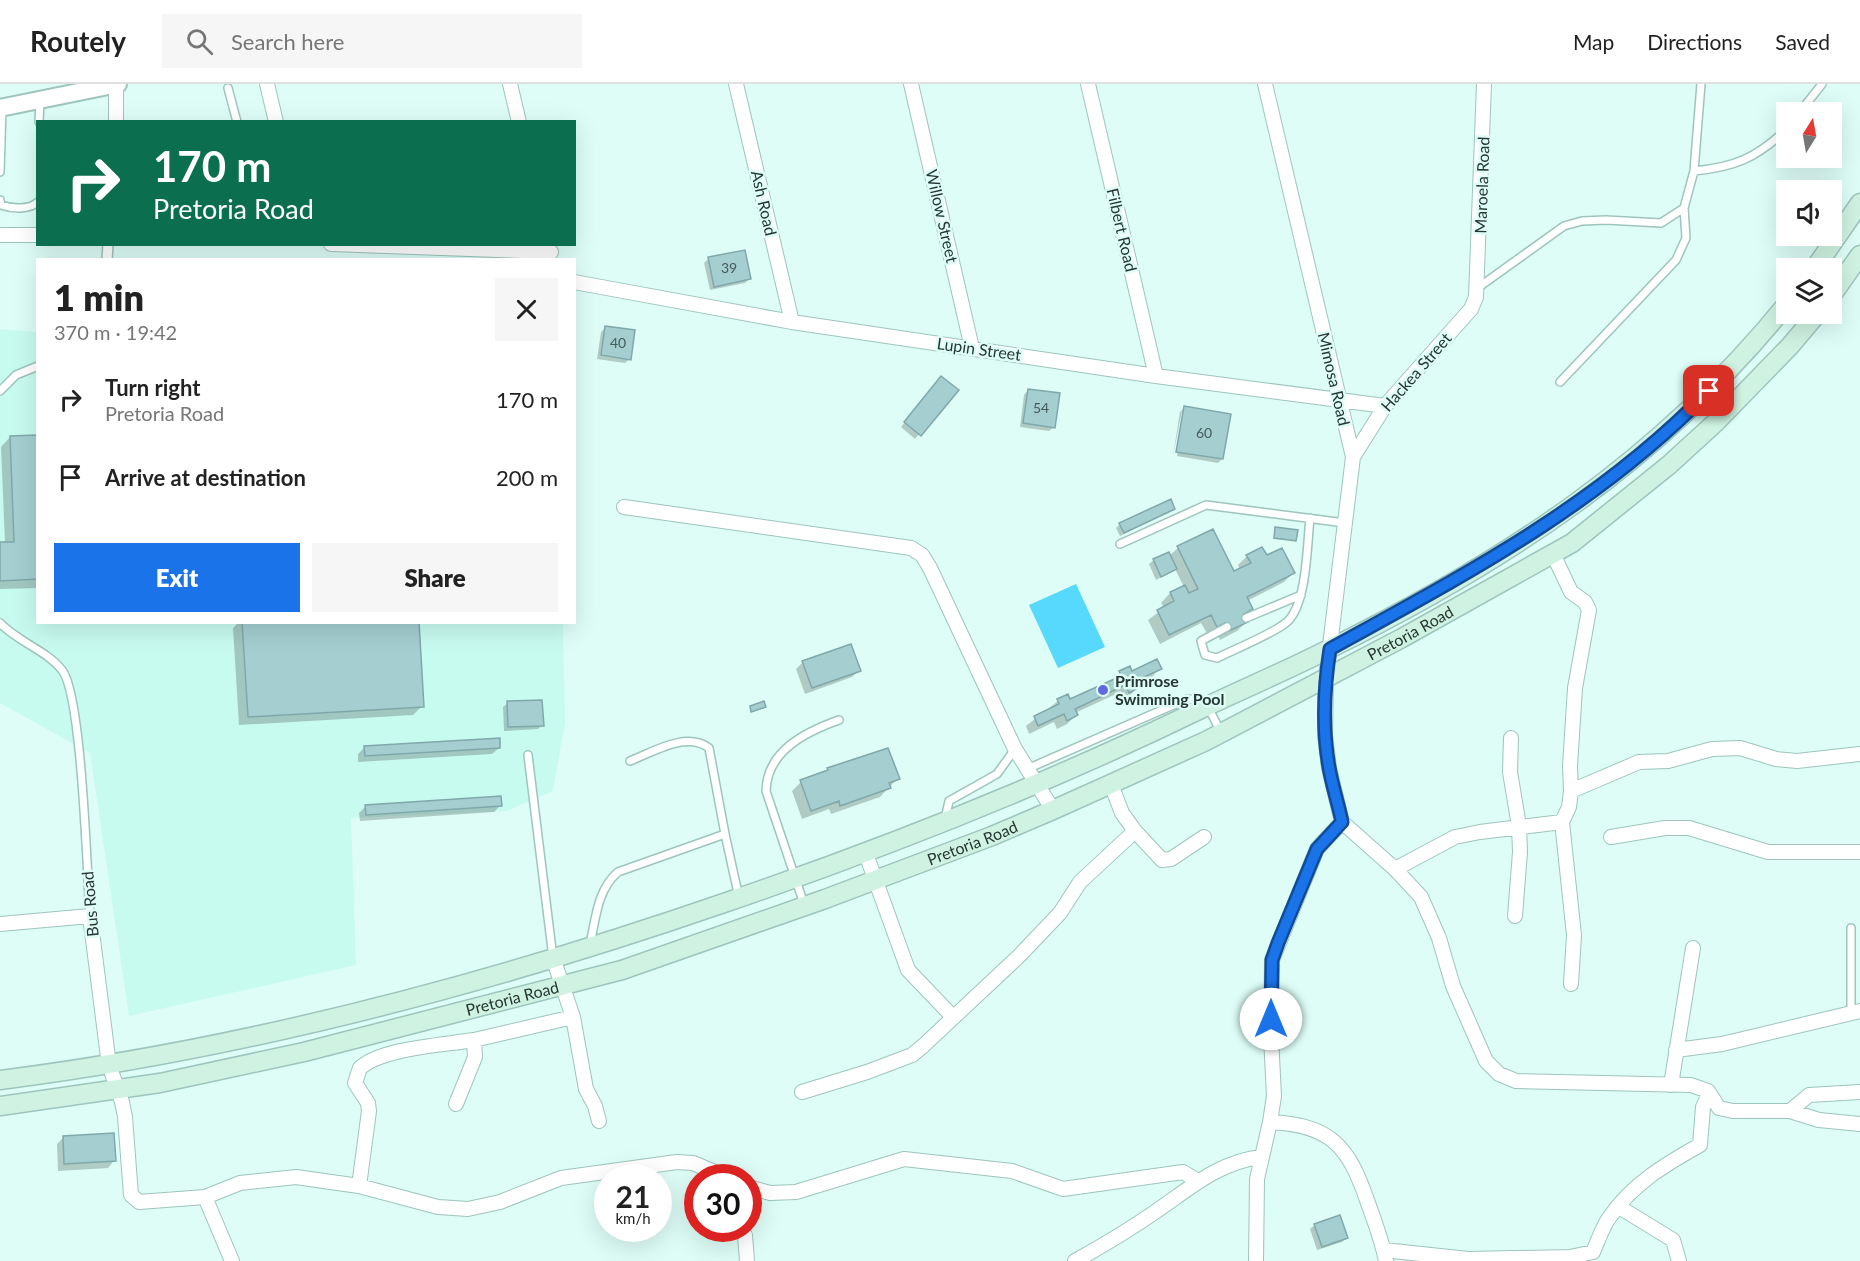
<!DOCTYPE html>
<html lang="en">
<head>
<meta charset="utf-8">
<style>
  :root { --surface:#fff; --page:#f6f6f6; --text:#222; --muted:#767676; --line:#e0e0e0; --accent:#1a73e8 }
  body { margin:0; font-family:Lato,sans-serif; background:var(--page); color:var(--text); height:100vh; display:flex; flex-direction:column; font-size:22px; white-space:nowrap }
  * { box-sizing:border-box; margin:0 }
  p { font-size:20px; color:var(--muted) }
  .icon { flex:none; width:33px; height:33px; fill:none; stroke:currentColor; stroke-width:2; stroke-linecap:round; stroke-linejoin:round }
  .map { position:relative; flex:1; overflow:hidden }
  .panel { position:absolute; left:36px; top:174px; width:540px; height:366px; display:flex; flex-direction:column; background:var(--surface); border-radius:0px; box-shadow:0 6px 24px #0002 }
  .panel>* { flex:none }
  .banner { position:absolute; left:36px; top:36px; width:540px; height:126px; border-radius:0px; box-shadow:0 6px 24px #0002; background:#0b6e4f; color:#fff; overflow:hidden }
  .needle { width:39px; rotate:11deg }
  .fabs { position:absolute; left:1776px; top:18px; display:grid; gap:12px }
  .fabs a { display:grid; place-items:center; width:66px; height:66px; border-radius:0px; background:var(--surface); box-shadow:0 6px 24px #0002; font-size:30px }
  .speed { position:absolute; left:594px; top:1080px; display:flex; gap:12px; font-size:30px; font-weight:700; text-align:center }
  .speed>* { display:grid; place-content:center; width:78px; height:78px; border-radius:50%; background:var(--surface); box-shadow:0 6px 24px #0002; line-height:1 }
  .speed small { font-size:15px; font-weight:400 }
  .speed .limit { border:9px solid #d22; background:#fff; color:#111 }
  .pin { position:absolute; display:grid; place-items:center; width:51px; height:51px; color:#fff; margin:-26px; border-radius:12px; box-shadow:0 3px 9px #0006 }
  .me { position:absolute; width:66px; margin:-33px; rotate:0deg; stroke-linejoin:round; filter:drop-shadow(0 0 4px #0008) }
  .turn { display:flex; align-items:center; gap:21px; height:126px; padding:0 18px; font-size:27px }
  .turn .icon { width:78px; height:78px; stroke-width:2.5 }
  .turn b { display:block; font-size:42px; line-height:51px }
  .round { display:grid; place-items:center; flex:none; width:63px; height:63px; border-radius:0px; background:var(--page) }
  .summary { display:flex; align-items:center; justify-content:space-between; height:102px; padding:0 18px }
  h1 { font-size:36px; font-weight:800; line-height:45px }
  .button { display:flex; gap:12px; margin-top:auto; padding:12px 18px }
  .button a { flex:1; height:69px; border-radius:0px; background:var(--accent); color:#fff; font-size:24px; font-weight:800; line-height:69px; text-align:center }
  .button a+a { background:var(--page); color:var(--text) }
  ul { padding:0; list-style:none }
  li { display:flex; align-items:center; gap:18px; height:78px; padding:0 18px }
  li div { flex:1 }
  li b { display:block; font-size:22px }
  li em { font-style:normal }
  header { display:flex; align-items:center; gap:36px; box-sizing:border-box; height:84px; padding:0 30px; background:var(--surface); border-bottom:2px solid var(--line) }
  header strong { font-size:28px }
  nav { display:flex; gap:33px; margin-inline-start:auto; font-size:21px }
  .search { width:420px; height:54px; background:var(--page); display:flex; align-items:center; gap:15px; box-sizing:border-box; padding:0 21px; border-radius:0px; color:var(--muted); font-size:22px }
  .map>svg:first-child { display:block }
  .built { fill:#c8fbf0 }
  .water { fill:#56d9fc }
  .shadow { fill:#0003 }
  .building { fill:#a4ced0; stroke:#80a8aa; stroke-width:1.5 }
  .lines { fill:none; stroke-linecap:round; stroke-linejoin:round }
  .service-casing { stroke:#9dc5bd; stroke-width:10 }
  .pedestrian-casing { stroke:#9dc5bd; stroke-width:12 }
  .minor-casing { stroke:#9dc5bd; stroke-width:16 }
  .tertiary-casing { stroke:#9dc5bd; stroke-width:20 }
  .secondary-casing { stroke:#9dc5bd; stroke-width:21 }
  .service { stroke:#fff; stroke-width:7 }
  .pedestrian { stroke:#fff; stroke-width:9 }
  .minor { stroke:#fff; stroke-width:14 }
  .tertiary { stroke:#fff; stroke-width:16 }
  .secondary { stroke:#cff2e2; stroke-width:18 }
  .route-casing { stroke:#114b97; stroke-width:15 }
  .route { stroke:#1a73e8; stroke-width:10 }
  .poi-dot { fill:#5f69e1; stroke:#ddfdf6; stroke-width:2 }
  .labels { text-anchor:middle; stroke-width:5; stroke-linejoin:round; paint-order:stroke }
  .number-label { font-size:14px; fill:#465c5a }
  .street-label { font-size:16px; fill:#263633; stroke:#ddfdf6 }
  .poi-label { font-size:16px; font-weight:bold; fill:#263633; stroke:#ddfdf6; text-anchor:start }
</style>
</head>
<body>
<header>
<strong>Routely</strong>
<div class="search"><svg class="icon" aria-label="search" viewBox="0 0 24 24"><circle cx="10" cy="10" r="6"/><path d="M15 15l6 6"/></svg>Search here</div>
<nav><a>Map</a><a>Directions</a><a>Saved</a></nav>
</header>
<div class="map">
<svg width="1860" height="1177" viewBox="0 0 1860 1177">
  <rect width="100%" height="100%" fill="#ddfdf6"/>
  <!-- built -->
  <path class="built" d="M 0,245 L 37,248 L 38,538 L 563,539 L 565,639 L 553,707 L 507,727 L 351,734 L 356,881 L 129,932 L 90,669 L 0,619 Z"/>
  <!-- water -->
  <path class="water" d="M 1076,500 L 1105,563 L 1058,584 L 1029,521 Z"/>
  <!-- shadow -->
  <path class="shadow" d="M 709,174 L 749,195 L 745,199 L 710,206 L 704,179 Z
    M 606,243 L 630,275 L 625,279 L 597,275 L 601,248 Z
    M 937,298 L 956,306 L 915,355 L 901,343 Z
    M 1028,306 L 1054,343 L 1049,347 L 1020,343 L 1024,311 Z
    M 1184,324 L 1222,375 L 1218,379 L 1177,372 L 1185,327 L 1182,327 L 1173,372 L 1180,328 Z
    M 10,353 L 38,353 L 38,504 L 0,505 L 0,460 L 5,459 L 1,363 Z
    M 1174,425 L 1120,452 L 1116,444 L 1120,440 Z
    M 1276,445 L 1295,456 L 1273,455 Z
    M 1178,464 L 1233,489 L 1240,486 L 1238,481 L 1247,472 L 1266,473 L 1293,489 L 1284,498 L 1247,517 L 1251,525 L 1244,533 L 1246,538 L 1237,547 L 1220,556 L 1216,547 L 1208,551 L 1201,539 L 1160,560 L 1148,536 L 1164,524 L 1161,519 L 1170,509 L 1184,503 L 1175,485 L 1156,496 L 1149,480 L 1154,476 L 1169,472 Z
    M 239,538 L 417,538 L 422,622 L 413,631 L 239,641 L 233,544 Z
    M 803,578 L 859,586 L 852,593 L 805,610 L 796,585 Z
    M 1160,584 L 1151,594 L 1137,600 L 1138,603 L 1129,612 L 1119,617 L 1116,610 L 1075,629 L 1076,631 L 1067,640 L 1057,645 L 1054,638 L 1029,650 L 1026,642 L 1058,617 L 1069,617 L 1110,598 L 1120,588 Z
    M 508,619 L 542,641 L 538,645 L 504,647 L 503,623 Z
    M 365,663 L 499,664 L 492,670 L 358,678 L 358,670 Z
    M 828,685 L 898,694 L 880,713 L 831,730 L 829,725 L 802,735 L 792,707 L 801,698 Z
    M 501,721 L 494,728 L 360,737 L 359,729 L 366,722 Z
    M 63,1054 L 114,1077 L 108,1084 L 58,1087 L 57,1060 Z
    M 1315,1141 L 1346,1154 L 1342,1158 L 1317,1166 L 1310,1145 Z"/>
  <!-- building -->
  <path class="building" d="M 745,166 L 751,195 L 714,203 L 708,173 Z
    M 605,242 L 635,246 L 631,276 L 601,271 Z
    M 941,292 L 959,306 L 921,352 L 904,338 Z
    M 1028,305 L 1060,309 L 1055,344 L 1023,339 Z
    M 1184,322 L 1231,330 L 1223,375 L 1176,368 Z
    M 38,351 L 38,495 L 0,497 L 0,458 L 14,458 L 10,352 Z
    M 1171,415 L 1175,425 L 1124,449 L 1119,439 Z
    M 1275,443 L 1298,446 L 1296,457 L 1274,454 Z
    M 1213,445 L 1234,487 L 1251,479 L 1246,471 L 1262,463 L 1267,471 L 1282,464 L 1295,489 L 1247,513 L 1253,525 L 1244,530 L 1248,538 L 1229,547 L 1225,539 L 1217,543 L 1211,531 L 1169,551 L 1157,526 L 1174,517 L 1170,508 L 1185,501 L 1189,509 L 1198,505 L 1177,462 Z
    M 1169,468 L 1177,485 L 1161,493 L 1153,475 Z
    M 242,538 L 419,538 L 424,623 L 248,633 Z
    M 851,560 L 861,587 L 812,604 L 802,577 Z
    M 1157,575 L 1162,585 L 1137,596 L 1140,603 L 1129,609 L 1125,601 L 1075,625 L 1078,631 L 1067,637 L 1064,630 L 1038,642 L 1034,632 L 1059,620 L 1057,615 L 1068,610 L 1070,615 L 1121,592 L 1119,587 L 1130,582 L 1132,587 Z
    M 542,616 L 544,642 L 508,643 L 507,617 Z
    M 764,617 L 766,623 L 751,628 L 750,622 Z
    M 500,654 L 500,664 L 365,672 L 364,662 Z
    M 888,664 L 900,695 L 889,699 L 891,704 L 840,722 L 839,717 L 811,727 L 800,696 L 828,686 L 827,684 Z
    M 501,712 L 502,722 L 366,731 L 365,721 Z
    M 114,1049 L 116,1077 L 64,1080 L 63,1052 Z
    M 1340,1131 L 1348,1154 L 1322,1163 L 1314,1140 Z"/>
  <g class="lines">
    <defs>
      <path id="service" d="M 228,4 L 237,38
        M 1800,28 L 1822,0
        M 39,38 L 40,17
        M 1694,87 C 1735,83 1756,74 1786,46
        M 0,88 L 2,25
        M 0,116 L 1,121 C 12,125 29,126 38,118
        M 1479,203 L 1564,142 L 1582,137 L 1606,136 L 1661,139 L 1684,124 L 1694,87 L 1701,0
        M 1560,298 L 1676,176 L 1686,154 L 1684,124
        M 0,307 L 16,291 L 38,282
        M 1120,460 L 1206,421 L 1345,439
        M 1246,534 L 1301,511
        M 0,539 C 18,558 46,566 62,586 C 82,611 87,790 90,832
        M 1227,543 L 1201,557 L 1205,571 L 1217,574 C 1235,565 1273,550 1287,538 C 1307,520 1307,461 1310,434
        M 528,671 L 553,874
        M 630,677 C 653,668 686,647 709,664 L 725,750
        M 1027,685 L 1187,615 C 1208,615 1212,631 1220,647
        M 945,735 L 949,717 L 997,690 L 1015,665
        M 804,820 L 766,707 C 767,667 805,648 839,636
        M 1851,844 L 1851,930
        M 590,860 C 596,834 597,806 618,788 L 725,750 L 739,814"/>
      <path id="pedestrian" d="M 107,176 L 108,160"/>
      <path id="minor" d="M 116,0 L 116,38
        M 267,0 L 276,38
        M 510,0 L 519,38
        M 736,0 L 792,238
        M 911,0 L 972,264
        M 1088,0 L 1156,292
        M 1265,0 L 1353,373 L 1326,594 L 1325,651 L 1329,684 L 1342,738 L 1395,785 L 1421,813 L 1439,854 L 1453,902 L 1486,977 L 1499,990 L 1516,997 L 1691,1001 L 1708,1007 L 1719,1024 L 1733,1027 L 1790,1027 L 1809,1011 L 1860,1008
        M 0,151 L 38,151
        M 331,160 L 551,168
        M 574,198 L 792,238 L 1156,292 L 1385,322
        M 1353,373 L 1385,322 L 1471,225 L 1476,213 L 1484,0
        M 624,423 L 911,464 L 922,471 L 930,484 L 1015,665 L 1053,726
        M 1511,654 L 1510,688 L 1519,742 L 1520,768 L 1515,832
        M 1571,707 L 1639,678 L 1668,677 L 1712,665 L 1740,664 L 1776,675 L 1797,677 L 1860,670
        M 1562,738 L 1574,851 L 1571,900
        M 1135,747 L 1162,776 L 1171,775 L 1204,753
        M 1611,753 L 1665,744 L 1689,744 L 1768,768 L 1860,768
        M 866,770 L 908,886 L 953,933
        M 1395,785 L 1455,753 L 1480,748 L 1562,738 L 1569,723 L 1571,707 L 1570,682 L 1575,604 L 1589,526 L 1585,518 L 1571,508 L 1553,470
        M 0,840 L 90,832 L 109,981 L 122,1018 L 125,1033 L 131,1111 L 139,1118 L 205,1113 L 240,1099 L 296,1093 L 359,1102 L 438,1123 L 468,1125 L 500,1118 L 561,1094 L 677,1078 L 693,1079 L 729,1094
        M 554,877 L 573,933 L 586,1005 L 595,1022 L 599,1037
        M 1676,966 L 1722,960 L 1860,927
        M 1671,1001 L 1693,864
        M 802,1008 L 867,988 L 912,971 L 923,962 L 1019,872 L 1060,829 L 1080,798 L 1135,747 L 1122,729 L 1111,700
        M 456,1020 L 475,973 L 474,956 L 573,933
        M 1790,1027 L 1819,1036 L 1860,1040
        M 1270,1038 L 1274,1012 L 1271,953 L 1272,876 L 1317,765 L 1342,738
        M 359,1102 L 369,1027 L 368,1019 L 355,999 L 360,984 C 382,964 444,961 474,956
        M 748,1103 L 770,1109 L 796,1108 L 904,1075 L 1012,1087 L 1063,1105 L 1183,1088 L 1198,1097
        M 205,1113 L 232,1177
        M 1619,1123 L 1673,1156 L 1679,1177
        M 745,1151 L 747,1177
        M 1384,1166 L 1468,1175 L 1570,1173 L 1593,1168 C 1598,1157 1602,1144 1609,1134 C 1632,1100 1666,1080 1700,1061 L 1703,1023 L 1709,1010
        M 1075,1177 C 1102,1162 1129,1146 1155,1128 C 1189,1105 1218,1078 1261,1073
        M 1256,1177 L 1257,1095 L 1270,1038 C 1332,1041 1349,1063 1368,1119 C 1375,1138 1382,1157 1386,1177"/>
      <path id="tertiary" d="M 0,24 L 118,0"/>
      <g id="secondary">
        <path d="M 1815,184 L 1860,119"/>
        <path d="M 1832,211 L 1860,171"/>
        <path d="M 0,996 C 247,965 489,900 724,819 C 888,763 1047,700 1203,624 C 1245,604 1288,586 1329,565 C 1507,477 1660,376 1786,221"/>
        <path id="s1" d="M 0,1022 L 160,999 L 304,968 L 622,886 L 825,815 L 992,752 L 1053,726 L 1206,657 L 1402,554 L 1572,459 L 1669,381 L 1716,338 L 1790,262 L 1817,230"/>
      </g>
    </defs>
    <!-- service casing -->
    <use href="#service" class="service-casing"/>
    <!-- pedestrian casing -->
    <use href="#pedestrian" class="pedestrian-casing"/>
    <!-- minor casing -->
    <use href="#minor" class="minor-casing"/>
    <!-- tertiary casing -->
    <use href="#tertiary" class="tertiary-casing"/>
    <!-- secondary casing -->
    <use href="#secondary" class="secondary-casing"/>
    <!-- service -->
    <use href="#service" class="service"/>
    <!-- pedestrian -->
    <use href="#pedestrian" class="pedestrian"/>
    <!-- minor -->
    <use href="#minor" class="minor"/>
    <!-- tertiary -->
    <use href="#tertiary" class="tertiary"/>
    <!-- secondary -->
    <use href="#secondary" class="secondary"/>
  </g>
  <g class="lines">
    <defs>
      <path id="route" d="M 1271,935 L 1272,876 L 1278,859 L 1317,765 L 1342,738 C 1338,719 1332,701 1329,683 C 1322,644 1324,603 1330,565 C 1468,489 1598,421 1709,307"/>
    </defs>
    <!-- route casing -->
    <use href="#route" class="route-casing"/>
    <!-- route -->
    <use href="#route" class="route"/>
  </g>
  <!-- markers -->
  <circle class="poi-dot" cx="1103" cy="606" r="6"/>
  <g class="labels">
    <!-- number labels -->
    <g class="number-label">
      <text x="729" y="189">39</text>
      <text x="618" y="264">40</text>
      <text x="1041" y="329">54</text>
      <text x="1204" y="354">60</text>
    </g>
    <!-- street labels -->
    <g class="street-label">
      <text transform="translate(1482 101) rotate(-88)" y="6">Maroela Road</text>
      <text transform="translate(764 119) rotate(77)" y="6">Ash Road</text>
      <text transform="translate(942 132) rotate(77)" y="6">Willow Street</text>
      <text transform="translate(1122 146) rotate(77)" y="6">Filbert Road</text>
      <text transform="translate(979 265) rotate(8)" y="6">Lupin Street</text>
      <text transform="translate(1416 288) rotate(-49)" y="6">Hackea Street</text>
      <text transform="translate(1334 295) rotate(77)" y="6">Mimosa Road</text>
      <text dy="6" stroke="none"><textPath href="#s1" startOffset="1496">Pretoria Road</textPath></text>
      <text dy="6" stroke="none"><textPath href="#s1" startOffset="1010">Pretoria Road</textPath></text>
      <text transform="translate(90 820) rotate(-95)" y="6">Bus Road</text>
      <text dy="6" stroke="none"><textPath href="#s1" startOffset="524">Pretoria Road</textPath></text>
    </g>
    <!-- poi labels -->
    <g class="poi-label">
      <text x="1115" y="603">Primrose<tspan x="1115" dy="18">Swimming Pool</tspan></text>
    </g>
  </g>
</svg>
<div class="fabs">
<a><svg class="needle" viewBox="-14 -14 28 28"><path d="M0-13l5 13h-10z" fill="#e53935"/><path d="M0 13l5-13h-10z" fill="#767676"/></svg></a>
<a><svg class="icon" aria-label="sound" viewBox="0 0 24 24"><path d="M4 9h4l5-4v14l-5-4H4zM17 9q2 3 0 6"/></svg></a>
<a><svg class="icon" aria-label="layers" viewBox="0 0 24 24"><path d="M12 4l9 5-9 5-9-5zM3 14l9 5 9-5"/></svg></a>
</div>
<div class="speed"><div>21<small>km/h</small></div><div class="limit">30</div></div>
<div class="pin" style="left:1709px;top:307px;background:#d93025"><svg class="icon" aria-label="arrive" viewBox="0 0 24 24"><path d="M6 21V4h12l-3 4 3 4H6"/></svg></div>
<svg class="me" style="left:1271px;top:935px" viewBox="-20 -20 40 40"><circle r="19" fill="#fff"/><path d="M0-13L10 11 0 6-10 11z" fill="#1a73e8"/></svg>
<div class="banner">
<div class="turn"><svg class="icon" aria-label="right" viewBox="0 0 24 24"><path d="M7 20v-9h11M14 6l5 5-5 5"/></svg><div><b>170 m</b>Pretoria Road</div></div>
</div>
<section class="panel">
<div class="summary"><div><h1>1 min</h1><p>370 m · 19:42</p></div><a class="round"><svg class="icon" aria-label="close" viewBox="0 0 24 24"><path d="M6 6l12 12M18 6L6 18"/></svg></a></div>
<ul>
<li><svg class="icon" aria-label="right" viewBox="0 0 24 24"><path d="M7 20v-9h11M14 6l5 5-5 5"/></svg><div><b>Turn right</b><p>Pretoria Road</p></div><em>170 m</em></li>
<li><svg class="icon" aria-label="arrive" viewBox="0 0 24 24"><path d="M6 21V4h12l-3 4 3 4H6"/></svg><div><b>Arrive at destination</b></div><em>200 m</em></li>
</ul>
<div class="button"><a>Exit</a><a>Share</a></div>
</section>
</div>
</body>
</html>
